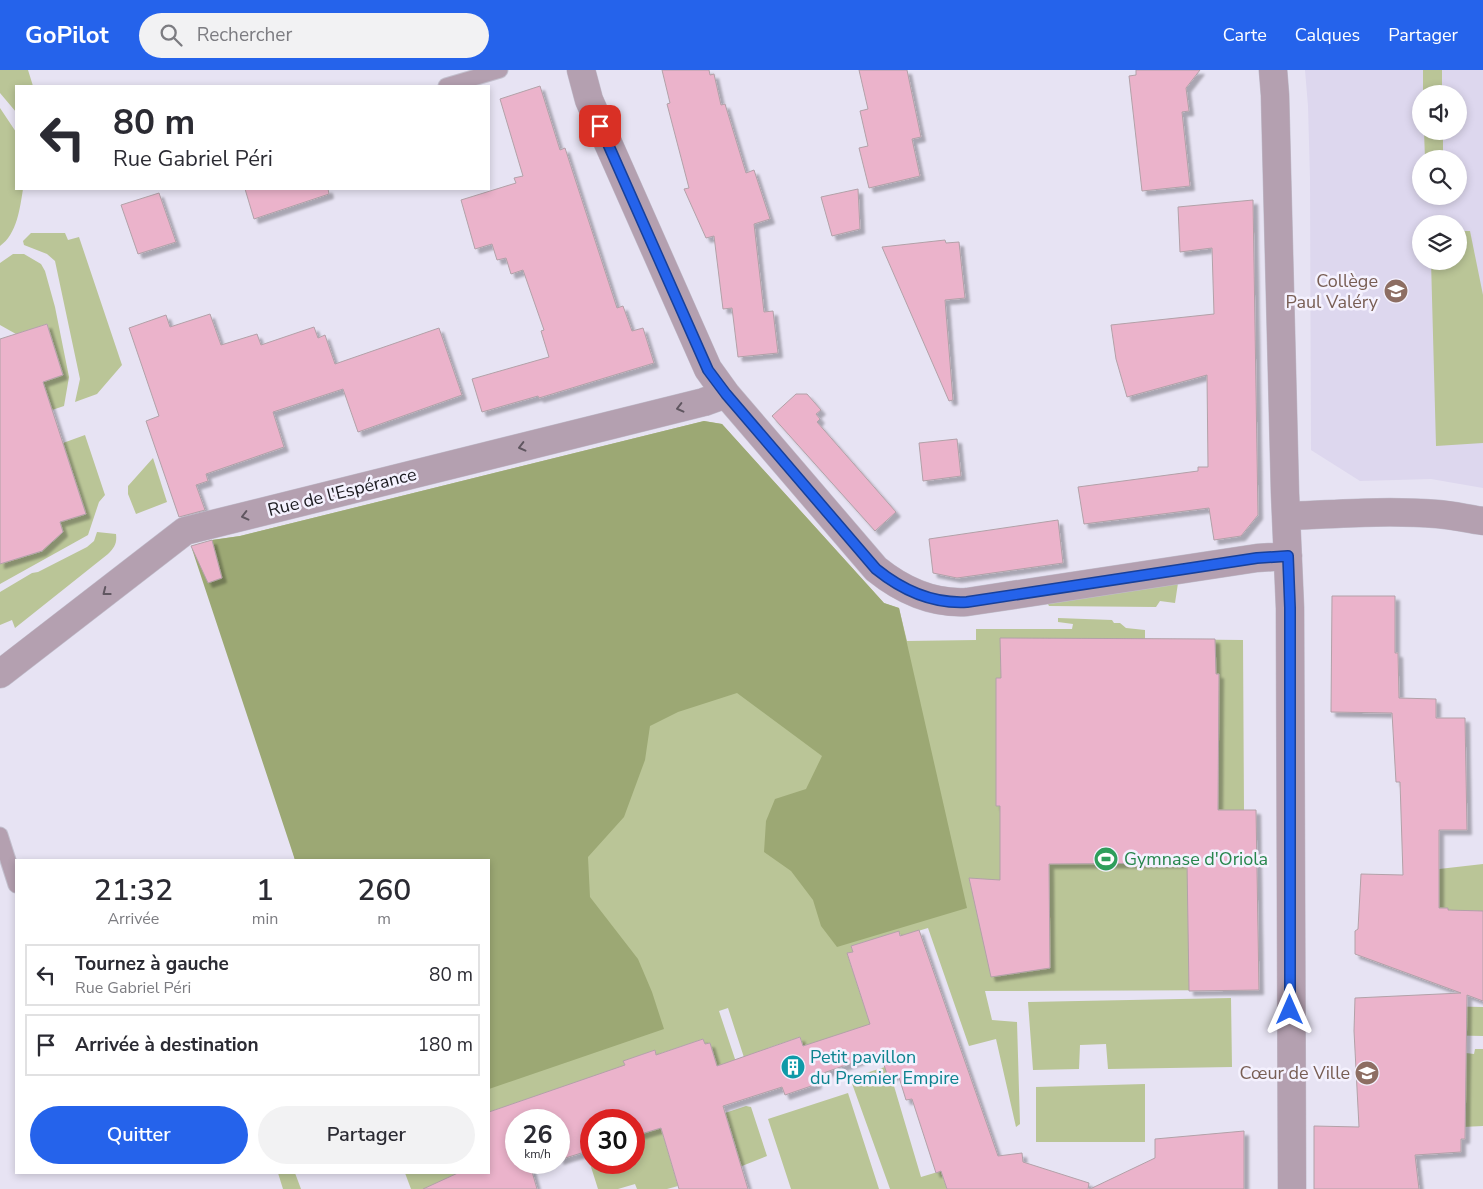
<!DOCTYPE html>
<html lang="fr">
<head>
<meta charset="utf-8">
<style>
  :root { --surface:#fff; --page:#f2f2f3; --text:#2b2b33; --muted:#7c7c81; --line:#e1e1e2; --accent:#2563eb }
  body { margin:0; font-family:"Nunito Sans",sans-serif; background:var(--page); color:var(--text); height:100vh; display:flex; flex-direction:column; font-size:19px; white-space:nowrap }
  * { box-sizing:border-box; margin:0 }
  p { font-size:16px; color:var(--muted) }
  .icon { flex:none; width:28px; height:28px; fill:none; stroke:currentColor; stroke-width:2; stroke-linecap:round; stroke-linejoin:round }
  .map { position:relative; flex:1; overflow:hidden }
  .side { position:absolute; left:15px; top:789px; width:475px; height:315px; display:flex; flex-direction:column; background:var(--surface); border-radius:0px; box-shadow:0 2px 8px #0003 }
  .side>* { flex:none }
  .banner { position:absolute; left:15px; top:15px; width:475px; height:105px; border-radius:0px; box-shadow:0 2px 8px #0003; background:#fff; color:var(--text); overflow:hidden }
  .fabs { position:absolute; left:1412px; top:15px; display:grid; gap:10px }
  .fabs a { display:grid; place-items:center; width:55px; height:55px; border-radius:50%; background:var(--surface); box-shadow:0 2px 8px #0003; font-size:25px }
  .speed { position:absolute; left:505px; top:1039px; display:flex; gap:10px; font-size:25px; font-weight:700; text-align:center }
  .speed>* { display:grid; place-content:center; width:65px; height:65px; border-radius:50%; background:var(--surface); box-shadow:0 2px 8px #0003; line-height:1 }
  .speed small { font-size:12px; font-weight:400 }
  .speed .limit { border:8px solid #d22; background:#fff; color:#111 }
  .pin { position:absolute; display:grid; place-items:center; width:42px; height:42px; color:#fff; margin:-21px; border-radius:10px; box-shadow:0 2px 8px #0006 }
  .me { position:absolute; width:55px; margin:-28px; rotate:0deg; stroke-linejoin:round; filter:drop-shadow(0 0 4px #0008) }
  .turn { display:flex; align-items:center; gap:18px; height:105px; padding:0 15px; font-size:22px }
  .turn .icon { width:65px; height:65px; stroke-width:2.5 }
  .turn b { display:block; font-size:35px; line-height:42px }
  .eta { display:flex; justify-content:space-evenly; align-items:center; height:85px; text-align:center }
  .eta b { font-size:30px; font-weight:600; line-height:35px }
  .action { display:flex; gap:10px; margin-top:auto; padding:10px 15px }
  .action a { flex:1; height:58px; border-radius:30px; background:var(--accent); color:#fff; font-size:20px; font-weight:600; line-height:58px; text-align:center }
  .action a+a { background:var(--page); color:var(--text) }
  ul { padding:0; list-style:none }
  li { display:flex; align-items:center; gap:15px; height:62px; margin:0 10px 8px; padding:0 5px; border:2px solid var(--line); border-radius:0px }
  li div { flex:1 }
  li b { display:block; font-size:19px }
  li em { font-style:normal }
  header { display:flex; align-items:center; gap:30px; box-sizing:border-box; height:70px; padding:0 25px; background:var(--accent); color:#fff }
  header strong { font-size:24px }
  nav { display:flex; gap:28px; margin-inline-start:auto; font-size:18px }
  .search { width:350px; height:45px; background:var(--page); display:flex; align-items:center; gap:12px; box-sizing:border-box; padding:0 18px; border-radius:28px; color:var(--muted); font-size:19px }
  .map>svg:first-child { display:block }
  .built { fill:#ddd7ee; fill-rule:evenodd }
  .green { fill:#bac597 }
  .forest { fill:#9ca874 }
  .building { fill:#ebb3cb; stroke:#b2a1a8; filter:url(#shadow) }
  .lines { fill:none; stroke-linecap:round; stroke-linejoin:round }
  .lane-casing { stroke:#c2bfcd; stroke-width:17 }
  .street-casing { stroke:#c2bfcd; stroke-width:29 }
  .lane { stroke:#b4a0b0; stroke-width:15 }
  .street { stroke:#b4a0b0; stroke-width:28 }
  .oneway { stroke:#605660 }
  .route-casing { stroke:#184099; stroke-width:12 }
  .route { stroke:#2563eb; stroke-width:9 }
  .labels { text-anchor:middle; stroke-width:5; stroke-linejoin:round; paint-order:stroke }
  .education-label { font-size:18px; fill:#785e54; stroke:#f4f1fe; text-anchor:end }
  .street-label { font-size:18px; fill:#1b1a1f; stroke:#f4f1fe }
  .leisure-label { font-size:18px; fill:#27864d; stroke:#f4f1fe; text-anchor:start }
  .culture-label { font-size:18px; fill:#0d838f; stroke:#f4f1fe; text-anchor:start }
</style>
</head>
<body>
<header>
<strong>GoPilot</strong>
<div class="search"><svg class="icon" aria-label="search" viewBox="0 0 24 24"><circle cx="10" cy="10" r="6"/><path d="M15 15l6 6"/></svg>Rechercher</div>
<nav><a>Carte</a><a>Calques</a><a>Partager</a></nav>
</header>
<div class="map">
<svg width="1483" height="1119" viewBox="0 0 1483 1119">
  <defs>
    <filter id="shadow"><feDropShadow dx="4.5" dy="4.5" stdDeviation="1" flood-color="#0004"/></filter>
  </defs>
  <rect width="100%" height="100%" fill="#e7e3f3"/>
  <!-- built -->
  <path class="built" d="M 1305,0 L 1483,0 L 1483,418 L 1431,409 L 1360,411 L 1311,380 L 1310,108 L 1308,36 ZM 1421,24 L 1459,24 L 1459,61 L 1421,61 ZM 1421,89 L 1459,89 L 1459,126 L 1421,126 ZM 1421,154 L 1459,154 L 1459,191 L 1421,191 Z"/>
  <!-- green -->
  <path class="green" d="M 0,0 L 28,0 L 33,16 L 16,16 L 16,42 L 0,23 Z
    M 1423,0 L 1442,0 L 1442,24 L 1423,24 Z
    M 0,38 L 16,62 L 16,119 L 23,119 C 20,138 17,164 0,176 Z
    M 1424,61 L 1443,61 L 1443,89 L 1425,89 Z
    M 1459,161 L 1470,161 L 1483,225 L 1483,373 L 1436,376 L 1431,191 L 1459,191 Z
    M 31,163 L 65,163 L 68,170 L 79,167 L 122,295 L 97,324 L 75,332 L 80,309 L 55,191 L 47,184 L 24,175 L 23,171 Z
    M 13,184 L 24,184 L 41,194 L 45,201 L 55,237 L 69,307 L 64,336 L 52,340 L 34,315 L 63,305 L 47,254 L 16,264 L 0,255 L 0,193 Z
    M 704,351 L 722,354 L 884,533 L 899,538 L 907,571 L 976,570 L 976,559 L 1072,559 L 1073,554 L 1058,552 L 1058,548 L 1112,550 L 1114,553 L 1120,553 L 1126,558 L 1145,560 L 1145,569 L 1243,570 L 1244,740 L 1256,740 L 1259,920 L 985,921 L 992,950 L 1017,952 L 1020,1054 L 1016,1057 L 996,969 L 969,976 L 928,858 L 901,866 L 899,862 L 851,876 L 853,882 L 847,883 L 871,957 L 803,976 L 800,967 L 768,978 L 750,1006 L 728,938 L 719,941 L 746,1022 L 718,1001 L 710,973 L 705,974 L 703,969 L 656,985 L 655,980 L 624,991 L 625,996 L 489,1042 L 489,790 L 295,790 L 212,470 L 240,466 Z
    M 85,365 L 105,425 L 99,432 L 88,465 L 0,514 L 0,494 L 43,481 L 40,471 L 47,469 L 51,473 L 63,462 L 60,452 L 85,444 L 63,373 Z
    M 153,388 L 167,432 L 136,444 L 128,424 L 128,416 Z
    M 97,462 L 116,464 C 117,473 115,477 108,484 L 15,558 L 12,550 L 0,555 L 0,522 L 32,503 L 38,502 L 87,477 L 94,471 Z
    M 1178,513 L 1175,533 L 1160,531 L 1156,537 L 1049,536 L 1046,530 Z
    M 1483,794 L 1483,841 L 1448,849 L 1448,838 L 1439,838 L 1439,799 Z
    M 1231,928 L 1232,997 L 1108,999 L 1106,974 L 1080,975 L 1079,999 L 1033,1000 L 1028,932 Z
    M 1434,936 L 1483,937 L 1483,966 L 1435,965 Z
    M 1475,979 L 1483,979 L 1483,1056 L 1462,1057 L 1466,983 L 1474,984 Z
    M 885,997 L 888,1007 L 891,1006 L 921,1107 L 941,1101 L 947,1119 L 890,1119 L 850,1008 Z
    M 1145,1014 L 1145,1072 L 1036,1072 L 1036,1017 Z
    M 848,1023 L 879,1119 L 791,1119 L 768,1049 Z
    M 746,1036 L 751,1037 L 767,1086 L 737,1098 L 736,1078 L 725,1043 Z
    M 661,1058 L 678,1116 L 667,1119 L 637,1119 L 635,1114 L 618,1119 L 598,1119 L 586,1081 L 591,1079 L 591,1092 L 634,1092 L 634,1066 Z
    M 278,1103 L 295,1103 L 301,1119 L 283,1119 Z
    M 405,1103 L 460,1103 L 459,1119 L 411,1119 Z"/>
  <!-- forest -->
  <path class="forest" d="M 704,351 L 722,354 L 884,533 L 899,538 L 967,838 L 837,877 L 821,856 L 813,830 L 791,801 L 764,782 L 766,751 L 775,729 L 806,719 L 822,686 L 737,623 L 678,642 L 650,656 L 645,690 L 624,747 L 588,787 L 590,827 L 638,889 L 652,922 L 664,959 L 489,1019 L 489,790 L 295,790 L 192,479 L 212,470 L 240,466 Z"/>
  <!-- building -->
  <path class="building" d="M 662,0 L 709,0 L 710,5 L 714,4 L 721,35 L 725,34 L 746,103 L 754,100 L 770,149 L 754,154 L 764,242 L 773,241 L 778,283 L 738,287 L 732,238 L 723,239 L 714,166 L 706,168 L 684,119 L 689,118 L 667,34 L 670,33 Z
    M 859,0 L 907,0 L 921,67 L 912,69 L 920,106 L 869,118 L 859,78 L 868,76 L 860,41 L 868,39 Z
    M 1136,0 L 1200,0 L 1186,18 L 1189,41 L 1182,42 L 1190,116 L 1142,121 L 1129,6 L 1136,5 Z
    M 540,16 L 560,80 L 565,78 L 617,238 L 623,236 L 632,261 L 643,258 L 654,293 L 539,328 L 538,326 L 482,342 L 472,309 L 549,287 L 541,261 L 544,260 L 523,200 L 511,204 L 506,188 L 497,190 L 492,174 L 475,179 L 461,130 L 516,113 L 514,108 L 523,106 L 500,29 Z
    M 245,119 L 328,119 L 329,124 L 254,149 Z
    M 858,119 L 860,159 L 832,166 L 821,127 Z
    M 159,123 L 176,172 L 138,184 L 121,135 Z
    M 1253,130 L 1258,445 L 1241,466 L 1214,470 L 1209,438 L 1084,454 L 1078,417 L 1198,401 L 1198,397 L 1208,397 L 1207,305 L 1127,327 L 1116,289 L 1111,255 L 1214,244 L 1212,178 L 1180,182 L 1178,137 Z
    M 945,170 L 946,173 L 959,172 L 965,228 L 945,230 L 953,330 L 949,331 L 882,177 Z
    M 210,244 L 221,275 L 257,264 L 261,275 L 314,257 L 318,268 L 325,265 L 335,294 L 439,258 L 462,325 L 358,362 L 343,319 L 273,342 L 284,377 L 206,404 L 208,411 L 196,415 L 205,440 L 179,447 L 146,351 L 159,346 L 129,258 L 166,245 L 170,257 Z
    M 47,254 L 63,305 L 43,312 L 86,444 L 60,452 L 63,462 L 42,481 L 0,494 L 0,269 Z
    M 796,324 L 807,324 L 821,340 L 816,344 L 820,349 L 817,352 L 896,442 L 875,461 L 772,346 Z
    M 957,369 L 961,406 L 923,411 L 919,373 Z
    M 1058,450 L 1063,493 L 957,508 L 933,503 L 929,469 Z
    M 212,470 L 222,508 L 208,513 L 191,476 Z
    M 1332,526 L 1395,526 L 1395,583 L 1398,583 L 1399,628 L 1436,629 L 1436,648 L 1465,648 L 1467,760 L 1439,760 L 1439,838 L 1448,838 L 1448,840 L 1483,841 L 1483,931 L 1467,925 L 1465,1069 L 1461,1069 L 1461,1082 L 1415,1085 L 1419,1119 L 1314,1119 L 1314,1056 L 1359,1057 L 1354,961 L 1355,928 L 1461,923 L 1355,884 L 1355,861 L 1358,859 L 1361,804 L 1403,805 L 1400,712 L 1396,712 L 1392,643 L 1331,642 Z
    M 1000,568 L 1215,569 L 1216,604 L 1219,604 L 1218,740 L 1256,740 L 1259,920 L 1189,921 L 1187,793 L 1049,794 L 1050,898 L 991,907 L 969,808 L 1000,810 L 1000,736 L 996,736 L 996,608 L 1001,608 Z
    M 919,860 L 998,1086 L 1022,1083 L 1023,1092 L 1089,1113 L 1088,1119 L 947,1119 L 941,1101 L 936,1103 L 912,1029 L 906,1030 L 898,1004 L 888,1007 L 880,983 L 815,1006 L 817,1014 L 785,1025 L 782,1017 L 723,1036 L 748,1119 L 679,1119 L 661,1058 L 634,1066 L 634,1050 L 591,1050 L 591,1080 L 559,1090 L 559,1050 L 516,1050 L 516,1092 L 549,1092 L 531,1098 L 537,1119 L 423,1119 L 460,1102 L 489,1102 L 489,1042 L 625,995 L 623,991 L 655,980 L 656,985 L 703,969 L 705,974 L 710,973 L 717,996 L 800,967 L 803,976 L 870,954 L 847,883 L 853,882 L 851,876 L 899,861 L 900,866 Z
    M 1244,1061 L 1244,1119 L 1090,1119 L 1155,1088 L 1155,1069 Z"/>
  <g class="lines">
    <defs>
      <path id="lane" d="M 446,16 L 500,0
        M 0,765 L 16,815"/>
      <path id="street" d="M 581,0 L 589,30 L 708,299 L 726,324 L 876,499 C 902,520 933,534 967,532 L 1257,488 L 1288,486
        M 1273,0 L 1275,25 L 1285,423 L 1290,538 L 1292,1119
        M 1286,446 C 1336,444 1387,440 1437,444 C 1452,445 1468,449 1483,451
        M 0,604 L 185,461 L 704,332 L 726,324"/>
    </defs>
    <!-- lane casing -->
    <use href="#lane" class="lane-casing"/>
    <!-- street casing -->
    <use href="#street" class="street-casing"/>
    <!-- lane -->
    <use href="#lane" class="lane"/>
    <!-- street -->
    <use href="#street" class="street"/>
  </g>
  <!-- one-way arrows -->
  <defs><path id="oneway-chevron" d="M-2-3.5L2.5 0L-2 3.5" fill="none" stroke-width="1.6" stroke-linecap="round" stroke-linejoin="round" transform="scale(1.25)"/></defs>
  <g class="oneway">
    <use href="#oneway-chevron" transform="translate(680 338) rotate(166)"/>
    <use href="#oneway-chevron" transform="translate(522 377) rotate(166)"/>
    <use href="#oneway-chevron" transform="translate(245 446) rotate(166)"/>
    <use href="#oneway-chevron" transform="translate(106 522) rotate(142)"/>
  </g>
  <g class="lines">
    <defs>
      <path id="route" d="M 600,56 L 708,300 L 726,324 L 876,499 C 902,520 933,534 967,532 L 1257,488 L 1288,486 L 1290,538 L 1290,940"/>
    </defs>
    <!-- route casing -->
    <use href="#route" class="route-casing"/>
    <!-- route -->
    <use href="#route" class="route"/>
  </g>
  <!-- icons -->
  <defs>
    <symbol id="school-disc" viewBox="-11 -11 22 22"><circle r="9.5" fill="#8d6e63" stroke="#f4f1fe"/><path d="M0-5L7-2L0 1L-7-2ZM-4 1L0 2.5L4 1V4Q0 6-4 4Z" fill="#fff"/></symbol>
    <symbol id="stadium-disc" viewBox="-11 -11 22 22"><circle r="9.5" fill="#2e9e5b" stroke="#f4f1fe"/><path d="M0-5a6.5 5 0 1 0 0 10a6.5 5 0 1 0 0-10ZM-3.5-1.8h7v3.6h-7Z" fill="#fff"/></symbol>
    <symbol id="building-disc" viewBox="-11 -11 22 22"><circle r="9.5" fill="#0f9aa8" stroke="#f4f1fe"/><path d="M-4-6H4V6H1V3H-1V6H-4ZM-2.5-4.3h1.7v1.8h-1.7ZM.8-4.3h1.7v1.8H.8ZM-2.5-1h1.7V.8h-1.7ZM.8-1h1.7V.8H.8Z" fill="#fff"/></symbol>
  </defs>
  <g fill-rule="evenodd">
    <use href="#school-disc" x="1382" y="207" width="28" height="28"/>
    <use href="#stadium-disc" x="1092" y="775" width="28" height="28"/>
    <use href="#building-disc" x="779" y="983" width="28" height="28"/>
    <use href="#school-disc" x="1353" y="989" width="28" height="28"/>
  </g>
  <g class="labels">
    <!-- education labels -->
    <g class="education-label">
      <text x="1378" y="217">Collège<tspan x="1378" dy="21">Paul Valéry</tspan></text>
      <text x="1350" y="1009">Cœur de Ville</text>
    </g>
    <!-- street labels -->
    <g class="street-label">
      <text transform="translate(342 422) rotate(-14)" y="6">Rue de l'Espérance</text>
    </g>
    <!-- leisure labels -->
    <g class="leisure-label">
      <text x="1124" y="795">Gymnase d'Oriola</text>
    </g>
    <!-- culture labels -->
    <g class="culture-label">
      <text x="810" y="993">Petit pavillon<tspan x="810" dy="21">du Premier Empire</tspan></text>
    </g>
  </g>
</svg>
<div class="fabs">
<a><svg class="icon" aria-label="sound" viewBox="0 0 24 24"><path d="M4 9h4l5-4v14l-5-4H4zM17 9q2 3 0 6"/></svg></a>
<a><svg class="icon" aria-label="search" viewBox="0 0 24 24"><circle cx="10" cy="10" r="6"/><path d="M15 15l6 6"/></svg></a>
<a><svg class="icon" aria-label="layers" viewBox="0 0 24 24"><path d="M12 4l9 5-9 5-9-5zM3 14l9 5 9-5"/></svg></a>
</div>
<div class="speed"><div>26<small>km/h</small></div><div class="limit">30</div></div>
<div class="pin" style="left:600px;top:56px;background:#d93025"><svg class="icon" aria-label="arrive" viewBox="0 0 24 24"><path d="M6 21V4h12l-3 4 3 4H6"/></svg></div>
<svg class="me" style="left:1290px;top:940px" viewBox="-20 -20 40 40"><path d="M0-17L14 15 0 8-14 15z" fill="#2563eb" stroke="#fff" stroke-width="4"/></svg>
<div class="banner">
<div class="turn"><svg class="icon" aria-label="left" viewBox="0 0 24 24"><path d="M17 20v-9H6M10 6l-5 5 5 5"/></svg><div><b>80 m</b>Rue Gabriel Péri</div></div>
</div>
<section class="side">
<div class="eta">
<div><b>21:32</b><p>Arrivée</p></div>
<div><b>1</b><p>min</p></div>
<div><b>260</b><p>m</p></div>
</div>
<ul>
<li><svg class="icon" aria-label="left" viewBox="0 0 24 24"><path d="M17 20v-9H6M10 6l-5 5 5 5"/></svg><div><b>Tournez à gauche</b><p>Rue Gabriel Péri</p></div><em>80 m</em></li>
<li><svg class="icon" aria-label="arrive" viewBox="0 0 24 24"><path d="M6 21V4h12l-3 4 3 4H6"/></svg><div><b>Arrivée à destination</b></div><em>180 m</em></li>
</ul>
<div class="action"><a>Quitter</a><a>Partager</a></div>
</section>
</div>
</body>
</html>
